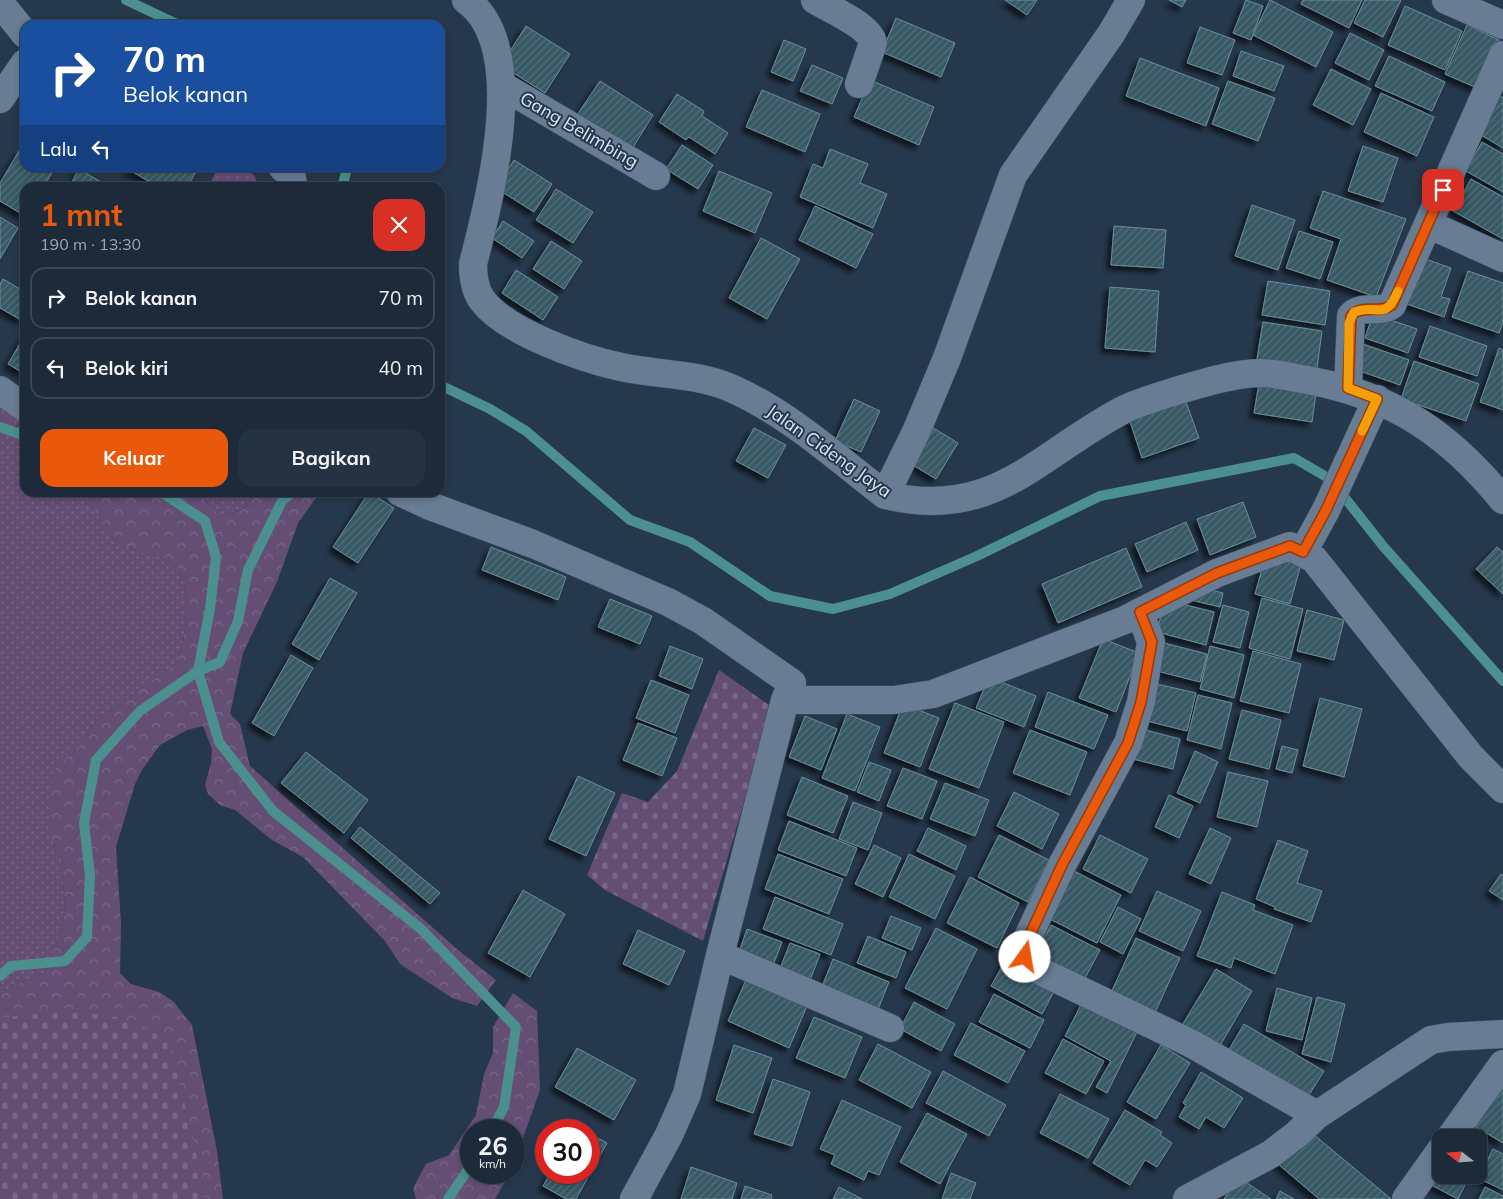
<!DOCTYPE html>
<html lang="id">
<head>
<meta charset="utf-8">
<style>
  :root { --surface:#1c2a39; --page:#253241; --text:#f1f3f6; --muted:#a0a7ae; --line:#3a4653; --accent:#ea580c }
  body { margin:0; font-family:Mulish,sans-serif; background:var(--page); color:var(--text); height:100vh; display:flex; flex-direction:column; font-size:19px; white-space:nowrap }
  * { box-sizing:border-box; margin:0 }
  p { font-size:16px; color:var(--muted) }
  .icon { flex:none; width:28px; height:28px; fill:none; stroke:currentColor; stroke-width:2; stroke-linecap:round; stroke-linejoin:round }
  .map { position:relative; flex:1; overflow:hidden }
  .sheet { position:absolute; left:20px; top:182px; width:425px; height:315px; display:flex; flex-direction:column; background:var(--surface); border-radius:15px; box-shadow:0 2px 8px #0003,0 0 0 1px var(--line) }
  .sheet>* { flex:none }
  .banner { position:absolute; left:20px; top:20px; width:425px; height:152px; border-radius:15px; box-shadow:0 2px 8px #0003,0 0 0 1px var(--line); background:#1a4fa0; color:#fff; overflow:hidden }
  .needle { width:32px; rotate:287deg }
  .controls { position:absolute; left:1432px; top:1129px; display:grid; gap:10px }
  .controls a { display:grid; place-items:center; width:55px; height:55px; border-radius:10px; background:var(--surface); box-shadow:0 2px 8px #0003,0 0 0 1px var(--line); font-size:25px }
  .speed { position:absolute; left:460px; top:1119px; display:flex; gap:10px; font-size:25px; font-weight:700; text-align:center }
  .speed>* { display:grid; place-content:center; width:65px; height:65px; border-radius:50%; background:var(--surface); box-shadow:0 2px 8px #0003,0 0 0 1px var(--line); line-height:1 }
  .speed small { font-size:12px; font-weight:400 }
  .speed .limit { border:8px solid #d22; background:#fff; color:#111 }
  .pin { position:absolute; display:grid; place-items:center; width:42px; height:42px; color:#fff; margin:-21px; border-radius:10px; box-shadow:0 2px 8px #0006 }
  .me { position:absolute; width:55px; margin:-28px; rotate:13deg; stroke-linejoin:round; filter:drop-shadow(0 0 4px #0008) }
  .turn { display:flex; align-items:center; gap:18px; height:105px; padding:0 20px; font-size:22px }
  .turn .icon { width:65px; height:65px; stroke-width:2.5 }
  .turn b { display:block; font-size:35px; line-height:42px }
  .then { display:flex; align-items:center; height:48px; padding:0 20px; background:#0003; gap:10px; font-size:19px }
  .round { display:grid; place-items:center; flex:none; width:52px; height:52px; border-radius:15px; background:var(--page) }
  .head { display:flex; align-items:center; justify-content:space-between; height:85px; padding:0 20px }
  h1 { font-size:30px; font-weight:700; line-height:38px; color:var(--accent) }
  .cta { display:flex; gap:10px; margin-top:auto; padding:10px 20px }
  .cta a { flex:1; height:58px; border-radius:15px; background:var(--accent); color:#fff; font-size:20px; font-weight:700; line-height:58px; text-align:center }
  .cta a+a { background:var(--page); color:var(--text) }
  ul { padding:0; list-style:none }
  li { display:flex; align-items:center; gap:15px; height:62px; margin:0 10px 8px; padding:0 10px; border:2px solid var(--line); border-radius:15px }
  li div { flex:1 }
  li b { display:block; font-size:19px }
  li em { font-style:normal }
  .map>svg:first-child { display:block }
  .grass { fill:url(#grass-dots) }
  .forest { fill:url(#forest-crowns) }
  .cemetery { fill:url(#cemetery-stones) }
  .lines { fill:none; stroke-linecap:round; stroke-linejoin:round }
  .stream { stroke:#4b908e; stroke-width:10 }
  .building { fill:url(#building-hatch); stroke:#6b8d99; filter:url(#shadow) }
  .minor-casing { stroke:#435363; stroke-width:29 }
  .minor { stroke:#687c93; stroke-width:28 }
  .route-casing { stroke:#983908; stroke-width:12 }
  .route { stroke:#ea580c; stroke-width:9 }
  .slow { stroke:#f59e0b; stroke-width:9 }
  .labels { text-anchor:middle; stroke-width:4; stroke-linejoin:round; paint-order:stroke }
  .street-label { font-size:18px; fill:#dae6f2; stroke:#26384c }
</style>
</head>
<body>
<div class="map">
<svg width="1503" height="1199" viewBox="0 0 1503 1199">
  <defs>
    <pattern id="grass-dots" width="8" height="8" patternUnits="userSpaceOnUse" patternTransform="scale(1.25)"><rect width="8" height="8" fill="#654e74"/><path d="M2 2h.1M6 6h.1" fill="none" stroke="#7a6888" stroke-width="1.8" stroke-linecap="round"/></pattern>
    <pattern id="forest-crowns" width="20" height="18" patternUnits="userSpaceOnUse" patternTransform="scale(1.25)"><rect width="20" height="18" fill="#654e74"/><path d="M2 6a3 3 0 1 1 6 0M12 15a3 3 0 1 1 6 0" fill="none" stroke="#7a6888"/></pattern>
    <pattern id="cemetery-stones" width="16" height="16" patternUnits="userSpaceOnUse" patternTransform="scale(1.25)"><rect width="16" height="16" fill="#654e74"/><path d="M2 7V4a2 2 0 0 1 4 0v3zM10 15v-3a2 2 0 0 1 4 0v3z" fill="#7a6888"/></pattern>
    <pattern id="building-hatch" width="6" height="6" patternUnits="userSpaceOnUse" patternTransform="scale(1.25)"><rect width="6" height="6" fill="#375863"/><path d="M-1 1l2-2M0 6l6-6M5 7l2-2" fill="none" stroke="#53707a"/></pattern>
    <filter id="shadow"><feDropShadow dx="-4.5" dy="4.5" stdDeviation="2.5" flood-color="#0009"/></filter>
  </defs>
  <rect width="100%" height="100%" fill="#26384c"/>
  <!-- grass -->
  <path class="grass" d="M 217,168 L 244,168 L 255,176 L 258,187 L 209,187 Z
    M 25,418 L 25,492 L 88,493 C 88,505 94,508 100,519 C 103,523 104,529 107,533 C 141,569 190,536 186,612 C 185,632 184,647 175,664 L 95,722 L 78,747 L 56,768 L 53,843 L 62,873 L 65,903 L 61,932 L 44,973 L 16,984 L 0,994 L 0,434 L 8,436 Z
    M 200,493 L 258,493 C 245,509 241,513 219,514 L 207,503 Z"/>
  <!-- forest -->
  <path class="forest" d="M 0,408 L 25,416 L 8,436 L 0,434 Z
    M 88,493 L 200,493 L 207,503 L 219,514 C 242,513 245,509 258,493 L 314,493 L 316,498 L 298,523 L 277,582 L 243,653 L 230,714 L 240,724 L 250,766 L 458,950 L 496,980 L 477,1006 L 452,998 L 400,964 L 385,941 L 303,857 L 272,840 L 235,810 L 220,805 L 208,794 L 205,785 L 211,763 L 212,749 L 203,726 L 187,730 L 160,745 L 142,770 L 135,784 L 116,847 L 121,923 L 120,973 L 131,984 L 159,992 L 173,1001 L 192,1025 L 217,1151 L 223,1199 L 143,1199 L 0,1047 L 0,994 L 16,984 L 44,973 L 61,932 L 65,903 L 62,873 L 53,843 L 49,797 L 56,768 L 78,747 L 95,722 L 175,664 C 184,647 185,632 186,612 C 190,536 141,569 107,533 C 103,529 103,523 100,519 C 94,508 88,505 88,493 Z
    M 513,993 L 537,1011 L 540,1090 L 514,1163 L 514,1130 L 471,1130 L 471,1172 L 510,1173 L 509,1175 L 495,1199 L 416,1199 L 413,1188 L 426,1164 L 449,1155 L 476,1115 L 484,1074 L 493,1053 L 493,1027 Z"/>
  <!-- cemetery -->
  <path class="cemetery" d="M 719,670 L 772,707 L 703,941 L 605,890 L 587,875 L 622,793 L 648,802 L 677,771 Z
    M 67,1010 L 116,1017 L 168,1039 L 194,1141 L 204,1199 L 0,1199 L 0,1018 Z"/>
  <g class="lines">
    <!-- stream -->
    <path class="stream" d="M 126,0 L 179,25
      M 342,188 L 347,168
      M 440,385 L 490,409 L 526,431 L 630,520 L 690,542 L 770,596 L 833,609 L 890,594 L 977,556 L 1100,496 L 1294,458 L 1330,479 L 1383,546 L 1503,681
      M 0,427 L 25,436
      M 161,492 L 205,521 L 216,557 L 210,609 L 198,671 L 219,742 L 273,811 L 421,929 L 516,1027 L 504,1107 L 492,1130
      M 0,976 L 11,966 L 65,961 L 87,937 L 90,876 L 84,823 L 96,760 L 140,711 L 198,671 L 220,662 L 238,621 L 248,570 L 282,501 L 293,492
      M 448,1199 L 471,1165"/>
  </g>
  <!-- building -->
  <path class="building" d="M 1005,0 L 1037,0 L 1027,15 Z
    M 1169,0 L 1186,0 L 1182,7 Z
    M 1246,0 L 1263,6 L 1251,40 L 1233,33 Z
    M 1270,0 L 1333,32 L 1316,67 L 1253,35 Z
    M 1303,0 L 1362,0 L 1349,28 L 1301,4 Z
    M 1365,0 L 1401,0 L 1383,37 L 1354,23 Z
    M 1405,6 L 1462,31 L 1445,70 L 1388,45 Z
    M 896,18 L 955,43 L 941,77 L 882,52 Z
    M 1467,25 L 1499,40 L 1477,88 L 1445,74 Z
    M 526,26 L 570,54 L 545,93 L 501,65 Z
    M 1200,27 L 1235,40 L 1222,75 L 1187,63 Z
    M 1350,33 L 1384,50 L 1369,80 L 1335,63 Z
    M 784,40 L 806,49 L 793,81 L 771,72 Z
    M 1241,51 L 1284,66 L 1274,91 L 1233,76 Z
    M 1389,56 L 1445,82 L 1432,111 L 1375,86 Z
    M 1140,58 L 1219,88 L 1206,126 L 1126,96 Z
    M 812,65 L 843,78 L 832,104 L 800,91 Z
    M 1331,69 L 1371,89 L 1353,125 L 1313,105 Z
    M 870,80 L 934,107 L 919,145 L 854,117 Z
    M 600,81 L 653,115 L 632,149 L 577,115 Z
    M 1228,81 L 1275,98 L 1258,141 L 1212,124 Z
    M 762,90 L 820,114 L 805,152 L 746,127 Z
    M 1381,93 L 1434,117 L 1417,156 L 1364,132 Z
    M 677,94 L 704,111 L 702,116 L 728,133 L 715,154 L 689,137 L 686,140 L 659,122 Z
    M 1495,94 L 1503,98 L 1503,148 L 1474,131 Z
    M 1482,142 L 1503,154 L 1503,192 L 1466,171 Z
    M 682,145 L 713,165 L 698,189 L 666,169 Z
    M 1363,146 L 1398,158 L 1383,202 L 1348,191 Z
    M 830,149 L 868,164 L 860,183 L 887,194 L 873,228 L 800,197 L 813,164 L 823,168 Z
    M 19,151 L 25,155 L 25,168 L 47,168 L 53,171 L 43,188 L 25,188 L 25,216 L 0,201 L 0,183 Z
    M 514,160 L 552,184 L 534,212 L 496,188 Z
    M 126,168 L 198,168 L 187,188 L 160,188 Z
    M 79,169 L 106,185 L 104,188 L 69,187 Z
    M 719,171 L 772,193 L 755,233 L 703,211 Z
    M 1471,179 L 1503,197 L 1503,239 L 1453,211 Z
    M 556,189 L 593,212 L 573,243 L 536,220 Z
    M 1323,191 L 1406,219 L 1376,297 L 1327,280 L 1341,239 L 1310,228 Z
    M 1252,205 L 1295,220 L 1278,270 L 1235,256 Z
    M 815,206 L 873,234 L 856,268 L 799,240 Z
    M 0,217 L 18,228 L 0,259 Z
    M 503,221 L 534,241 L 522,258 L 492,238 Z
    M 1114,226 L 1166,230 L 1163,268 L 1111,265 Z
    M 1299,231 L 1333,242 L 1320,279 L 1286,268 Z
    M 761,238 L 800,259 L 767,319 L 729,298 Z
    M 551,241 L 582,261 L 564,289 L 533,269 Z
    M 1420,257 L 1451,268 L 1441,297 L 1450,299 L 1444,317 L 1407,304 Z
    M 516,270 L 558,297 L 543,320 L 502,293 Z
    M 1468,271 L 1503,283 L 1503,322 L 1499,333 L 1452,317 Z
    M 3,279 L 25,292 L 25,313 L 21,320 L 0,308 L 0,284 Z
    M 1268,281 L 1330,291 L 1325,325 L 1262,315 Z
    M 1110,287 L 1159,291 L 1155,352 L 1105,348 Z
    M 1373,314 L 1417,329 L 1408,353 L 1365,338 Z
    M 1263,322 L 1322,331 L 1317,368 L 1257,359 Z
    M 1430,326 L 1487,346 L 1477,376 L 1419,357 Z
    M 25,335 L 25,374 L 8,364 Z
    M 1360,343 L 1409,360 L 1400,385 L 1351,368 Z
    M 1499,348 L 1503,350 L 1503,410 L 1480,402 Z
    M 1414,361 L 1479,384 L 1466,421 L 1401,399 Z
    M 1260,377 L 1317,386 L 1312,422 L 1254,413 Z
    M 854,399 L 880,411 L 861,452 L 835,441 Z
    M 1185,399 L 1199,438 L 1142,458 L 1129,418 Z
    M 930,426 L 958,443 L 936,479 L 908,462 Z
    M 754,428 L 786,445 L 768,478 L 736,461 Z
    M 369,492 L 394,508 L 358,563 L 333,547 Z
    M 1243,502 L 1256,537 L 1210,555 L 1197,519 Z
    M 1186,522 L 1198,550 L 1147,572 L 1135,544 Z
    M 491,547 L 566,577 L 558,600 L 482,570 Z
    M 1497,547 L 1503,552 L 1503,594 L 1476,569 Z
    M 1126,548 L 1142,587 L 1058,623 L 1042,584 Z
    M 1266,555 L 1301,564 L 1290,604 L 1255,594 Z
    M 330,578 L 357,593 L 319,660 L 292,644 Z
    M 1194,586 L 1223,593 L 1220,607 L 1191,600 Z
    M 1262,598 L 1303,609 L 1290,659 L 1249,648 Z
    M 610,599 L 652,616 L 640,644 L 598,627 Z
    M 1165,600 L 1214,612 L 1206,645 L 1157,632 Z
    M 1223,605 L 1249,612 L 1240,648 L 1213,642 Z
    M 1307,610 L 1344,620 L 1334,660 L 1297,651 Z
    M 1103,639 L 1139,653 L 1116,712 L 1079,698 Z
    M 1160,642 L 1207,654 L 1200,682 L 1153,670 Z
    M 670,646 L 703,659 L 692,689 L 659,676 Z
    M 1210,646 L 1244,655 L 1234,698 L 1200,689 Z
    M 1253,651 L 1301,664 L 1289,713 L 1240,701 Z
    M 291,655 L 313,668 L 274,736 L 252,723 Z
    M 989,677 L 1036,696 L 1024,727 L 976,708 Z
    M 651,680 L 689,695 L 675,733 L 636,718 Z
    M 1148,682 L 1196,693 L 1187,731 L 1139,719 Z
    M 1048,692 L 1108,715 L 1094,749 L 1035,727 Z
    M 1198,695 L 1232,703 L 1221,749 L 1187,740 Z
    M 1320,698 L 1362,709 L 1344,777 L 1303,766 Z
    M 955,703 L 1004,722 L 979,788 L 929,769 Z
    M 903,704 L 939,718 L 920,767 L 884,753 Z
    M 1242,710 L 1281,720 L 1269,769 L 1229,759 Z
    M 847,714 L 880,727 L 855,791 L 822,778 Z
    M 805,716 L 837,729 L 821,770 L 789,757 Z
    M 638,723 L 677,738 L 662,776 L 623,760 Z
    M 1137,728 L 1180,739 L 1173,769 L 1129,758 Z
    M 1030,730 L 1087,752 L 1070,795 L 1013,773 Z
    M 1282,746 L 1298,750 L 1292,773 L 1276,769 Z
    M 1195,751 L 1218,762 L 1200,803 L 1177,793 Z
    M 306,752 L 368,800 L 344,833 L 281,783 Z
    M 869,762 L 891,770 L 879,801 L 857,792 Z
    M 903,768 L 937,781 L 922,819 L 887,806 Z
    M 1228,772 L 1268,781 L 1257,827 L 1217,817 Z
    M 578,776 L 615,793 L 586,856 L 549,839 Z
    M 802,777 L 848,796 L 833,833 L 787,815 Z
    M 945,783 L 989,800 L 975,836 L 930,819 Z
    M 1014,792 L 1059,814 L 1042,849 L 997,826 Z
    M 1169,795 L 1193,806 L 1179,838 L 1155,827 Z
    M 853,802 L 882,813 L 868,850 L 839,839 Z
    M 789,821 L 857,848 L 846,876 L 778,850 Z
    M 360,827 L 440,893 L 430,904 L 351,838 Z
    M 928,828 L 966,846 L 956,870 L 917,851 Z
    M 1210,828 L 1231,838 L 1211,884 L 1189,874 Z
    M 999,835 L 1049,860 L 1028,902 L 978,877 Z
    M 1100,835 L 1148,859 L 1131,893 L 1083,869 Z
    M 1278,840 L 1308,851 L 1297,883 L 1322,891 L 1311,922 L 1274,909 L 1275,907 L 1256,899 Z
    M 874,845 L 901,858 L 883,897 L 855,884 Z
    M 778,854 L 843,879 L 829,914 L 765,889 Z
    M 909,854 L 955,876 L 935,919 L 889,897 Z
    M 1066,867 L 1121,895 L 1097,943 L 1042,915 Z
    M 1501,874 L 1503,875 L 1503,900 L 1489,891 Z
    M 970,877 L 1019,903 L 997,948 L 947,923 Z
    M 523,890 L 565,914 L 530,977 L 488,953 Z
    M 1157,891 L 1201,911 L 1183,951 L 1139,931 Z
    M 1222,892 L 1255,905 L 1253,910 L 1293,925 L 1275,974 L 1234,958 L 1231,968 L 1197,956 Z
    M 775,897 L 843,924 L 831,955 L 763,929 Z
    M 1118,907 L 1141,919 L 1123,954 L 1100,942 Z
    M 891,916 L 921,928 L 912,950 L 882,938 Z
    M 1051,925 L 1100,950 L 1084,980 L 1036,955 Z
    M 936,928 L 977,949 L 947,1009 L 905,988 Z
    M 747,929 L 782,942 L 772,968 L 738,955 Z
    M 638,930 L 685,951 L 669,985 L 623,964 Z
    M 868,936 L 906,952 L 896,978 L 857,963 Z
    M 1136,938 L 1180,958 L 1154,1015 L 1110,995 Z
    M 790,943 L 820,954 L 809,983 L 779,971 Z
    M 833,959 L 889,982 L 877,1012 L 821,989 Z
    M 1006,959 L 1057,986 L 1042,1014 L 991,986 Z
    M 1216,969 L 1252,991 L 1218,1049 L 1181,1027 Z
    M 746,980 L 807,1006 L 789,1048 L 728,1021 Z
    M 1277,988 L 1312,998 L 1302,1040 L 1266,1031 Z
    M 994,994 L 1044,1020 L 1030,1048 L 979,1022 Z
    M 1317,997 L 1345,1004 L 1331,1062 L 1302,1054 Z
    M 1083,1001 L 1138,1030 L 1107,1093 L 1096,1087 L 1111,1061 L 1065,1036 Z
    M 914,1002 L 955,1024 L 941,1051 L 900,1029 Z
    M 814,1017 L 862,1037 L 845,1078 L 796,1058 Z
    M 971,1023 L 1025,1051 L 1008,1083 L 954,1055 Z
    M 1244,1024 L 1324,1071 L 1306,1100 L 1227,1053 Z
    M 1063,1039 L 1104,1061 L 1086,1094 L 1045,1073 Z
    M 878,1044 L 931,1072 L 912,1108 L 859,1080 Z
    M 734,1045 L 772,1058 L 753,1113 L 716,1100 Z
    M 1161,1045 L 1190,1063 L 1156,1119 L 1127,1102 Z
    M 577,1048 L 636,1080 L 614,1120 L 555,1087 Z
    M 943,1071 L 1006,1105 L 989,1136 L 926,1103 Z
    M 1201,1072 L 1243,1098 L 1224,1128 L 1206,1117 L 1199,1129 L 1179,1117 L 1186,1105 L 1183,1103 Z
    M 1503,1073 L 1503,1143 L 1476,1127 Z
    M 773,1079 L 810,1092 L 792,1146 L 754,1134 Z
    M 1060,1094 L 1109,1119 L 1088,1158 L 1040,1133 Z
    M 842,1100 L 901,1127 L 879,1175 L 868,1171 L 864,1180 L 831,1164 L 835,1155 L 820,1149 Z
    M 1125,1110 L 1162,1132 L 1160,1135 L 1172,1143 L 1157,1167 L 1145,1160 L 1130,1185 L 1093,1163 Z
    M 927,1113 L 967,1134 L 940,1184 L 900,1162 Z
    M 1307,1129 L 1390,1198 L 1390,1199 L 1319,1199 L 1278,1164 Z
    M 589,1133 L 607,1143 L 576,1199 L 566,1199 L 543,1186 L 551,1172 L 589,1172 Z
    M 1479,1140 L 1487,1144 L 1479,1161 Z
    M 1493,1149 L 1503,1154 L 1503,1190 L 1478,1178 Z
    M 691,1167 L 737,1183 L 732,1199 L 681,1199 Z
    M 1441,1169 L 1441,1175 L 1456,1175 L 1467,1181 L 1458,1199 L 1433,1186 Z
    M 951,1173 L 976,1183 L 970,1199 L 942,1199 Z
    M 1238,1177 L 1271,1199 L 1224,1199 Z
    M 745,1186 L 772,1195 L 771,1199 L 741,1199 Z
    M 839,1187 L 862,1199 L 833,1199 Z
    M 1485,1187 L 1503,1196 L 1503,1199 L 1479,1199 Z
    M 1280,1191 L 1294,1199 L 1276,1199 Z"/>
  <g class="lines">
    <defs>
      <path id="minor" d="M 466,0 C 531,46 489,200 473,264 C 473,277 475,290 482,300 C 506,332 583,359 621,367 C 657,375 698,373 733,389 C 789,414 837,458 885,495 C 995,522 1039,453 1125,409 C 1142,401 1161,396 1179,390 C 1206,382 1232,374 1260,373 C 1277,373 1295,378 1312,381 C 1395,397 1450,435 1503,500
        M 815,0 C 830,9 870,26 873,43 L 859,84
        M 1446,0 L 1503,25
        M 0,3 L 25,34
        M 501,85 L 656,176
        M 0,99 L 25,63
        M 283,168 L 291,174 L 294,188
        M 1428,224 L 1503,258
        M 1348,388 L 1351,316 C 1360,304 1380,314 1392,305 L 1503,55
        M 0,390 L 25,408
        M 400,492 L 430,506 L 533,544 L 668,602 L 703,621 L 792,683 L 785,700 L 720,955 L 687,1094 L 669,1135 L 634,1199
        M 885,495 L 916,432 L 947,358 L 1013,175 L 1111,34 L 1131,0
        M 1303,552 L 1326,510 L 1377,399
        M 1140,612 L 1151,642 L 1141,702 L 1128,743 L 1062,865 L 1027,939 L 1025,957 L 1027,963 L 1034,968 L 1192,1044 L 1317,1115
        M 785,700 L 894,700 L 933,694 L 1125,620 L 1217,573 L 1290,546 L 1314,559 L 1471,757 L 1503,789
        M 720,955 L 890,1028
        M 1450,1138 L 1503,1064
        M 1187,1199 L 1271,1154 L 1297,1134 L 1317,1115 L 1431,1040 L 1448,1037 L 1503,1034
        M 1406,1199 L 1441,1150"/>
    </defs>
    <!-- minor casing -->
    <use href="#minor" class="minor-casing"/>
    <!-- minor -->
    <use href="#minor" class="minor"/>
  </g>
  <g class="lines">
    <defs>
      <path id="route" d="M 1025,957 L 1028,939 L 1062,865 L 1128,743 L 1141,702 L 1152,642 L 1140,612 L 1217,573 L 1290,546 L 1303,552 L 1326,510 L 1377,399 L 1348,388 L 1351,316 C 1360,304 1380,314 1392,305 L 1443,190"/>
    </defs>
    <!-- route casing -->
    <use href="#route" class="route-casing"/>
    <!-- route -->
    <use href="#route" class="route"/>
    <!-- slow -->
    <path class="slow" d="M 1362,431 L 1377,399 L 1348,388 L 1349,323 L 1354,312 C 1378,303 1384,323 1398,291"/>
  </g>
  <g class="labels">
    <!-- street labels -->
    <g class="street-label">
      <text transform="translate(579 130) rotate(30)" y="6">Gang Belimbing</text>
      <text transform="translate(829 451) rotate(35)" y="6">Jalan Cideng Jaya</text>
    </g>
  </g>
</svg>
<div class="controls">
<a><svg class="needle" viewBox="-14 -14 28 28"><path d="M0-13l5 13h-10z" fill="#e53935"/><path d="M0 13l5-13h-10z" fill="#a0a7ae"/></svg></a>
</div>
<div class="speed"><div>26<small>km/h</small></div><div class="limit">30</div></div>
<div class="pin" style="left:1443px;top:190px;background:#d93025"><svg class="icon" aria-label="arrive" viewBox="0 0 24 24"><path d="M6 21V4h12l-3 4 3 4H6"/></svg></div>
<svg class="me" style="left:1025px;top:957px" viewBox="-20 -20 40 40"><circle r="19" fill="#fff"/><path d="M0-13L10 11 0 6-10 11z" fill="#ea580c"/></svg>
<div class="banner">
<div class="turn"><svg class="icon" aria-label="right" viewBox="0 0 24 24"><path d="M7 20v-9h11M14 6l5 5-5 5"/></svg><div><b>70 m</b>Belok kanan</div></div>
<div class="then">Lalu<svg class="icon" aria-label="left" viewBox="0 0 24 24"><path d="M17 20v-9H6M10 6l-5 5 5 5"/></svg></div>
</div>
<section class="sheet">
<div class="head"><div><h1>1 mnt</h1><p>190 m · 13:30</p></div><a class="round" style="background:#d93025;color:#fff"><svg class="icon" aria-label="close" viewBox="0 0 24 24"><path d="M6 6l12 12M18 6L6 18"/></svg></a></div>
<ul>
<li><svg class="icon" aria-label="right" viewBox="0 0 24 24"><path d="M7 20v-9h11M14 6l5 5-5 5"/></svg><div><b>Belok kanan</b></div><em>70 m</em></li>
<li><svg class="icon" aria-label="left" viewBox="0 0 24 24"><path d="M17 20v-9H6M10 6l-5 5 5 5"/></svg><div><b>Belok kiri</b></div><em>40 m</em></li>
</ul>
<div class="cta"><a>Keluar</a><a>Bagikan</a></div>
</section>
</div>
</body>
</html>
